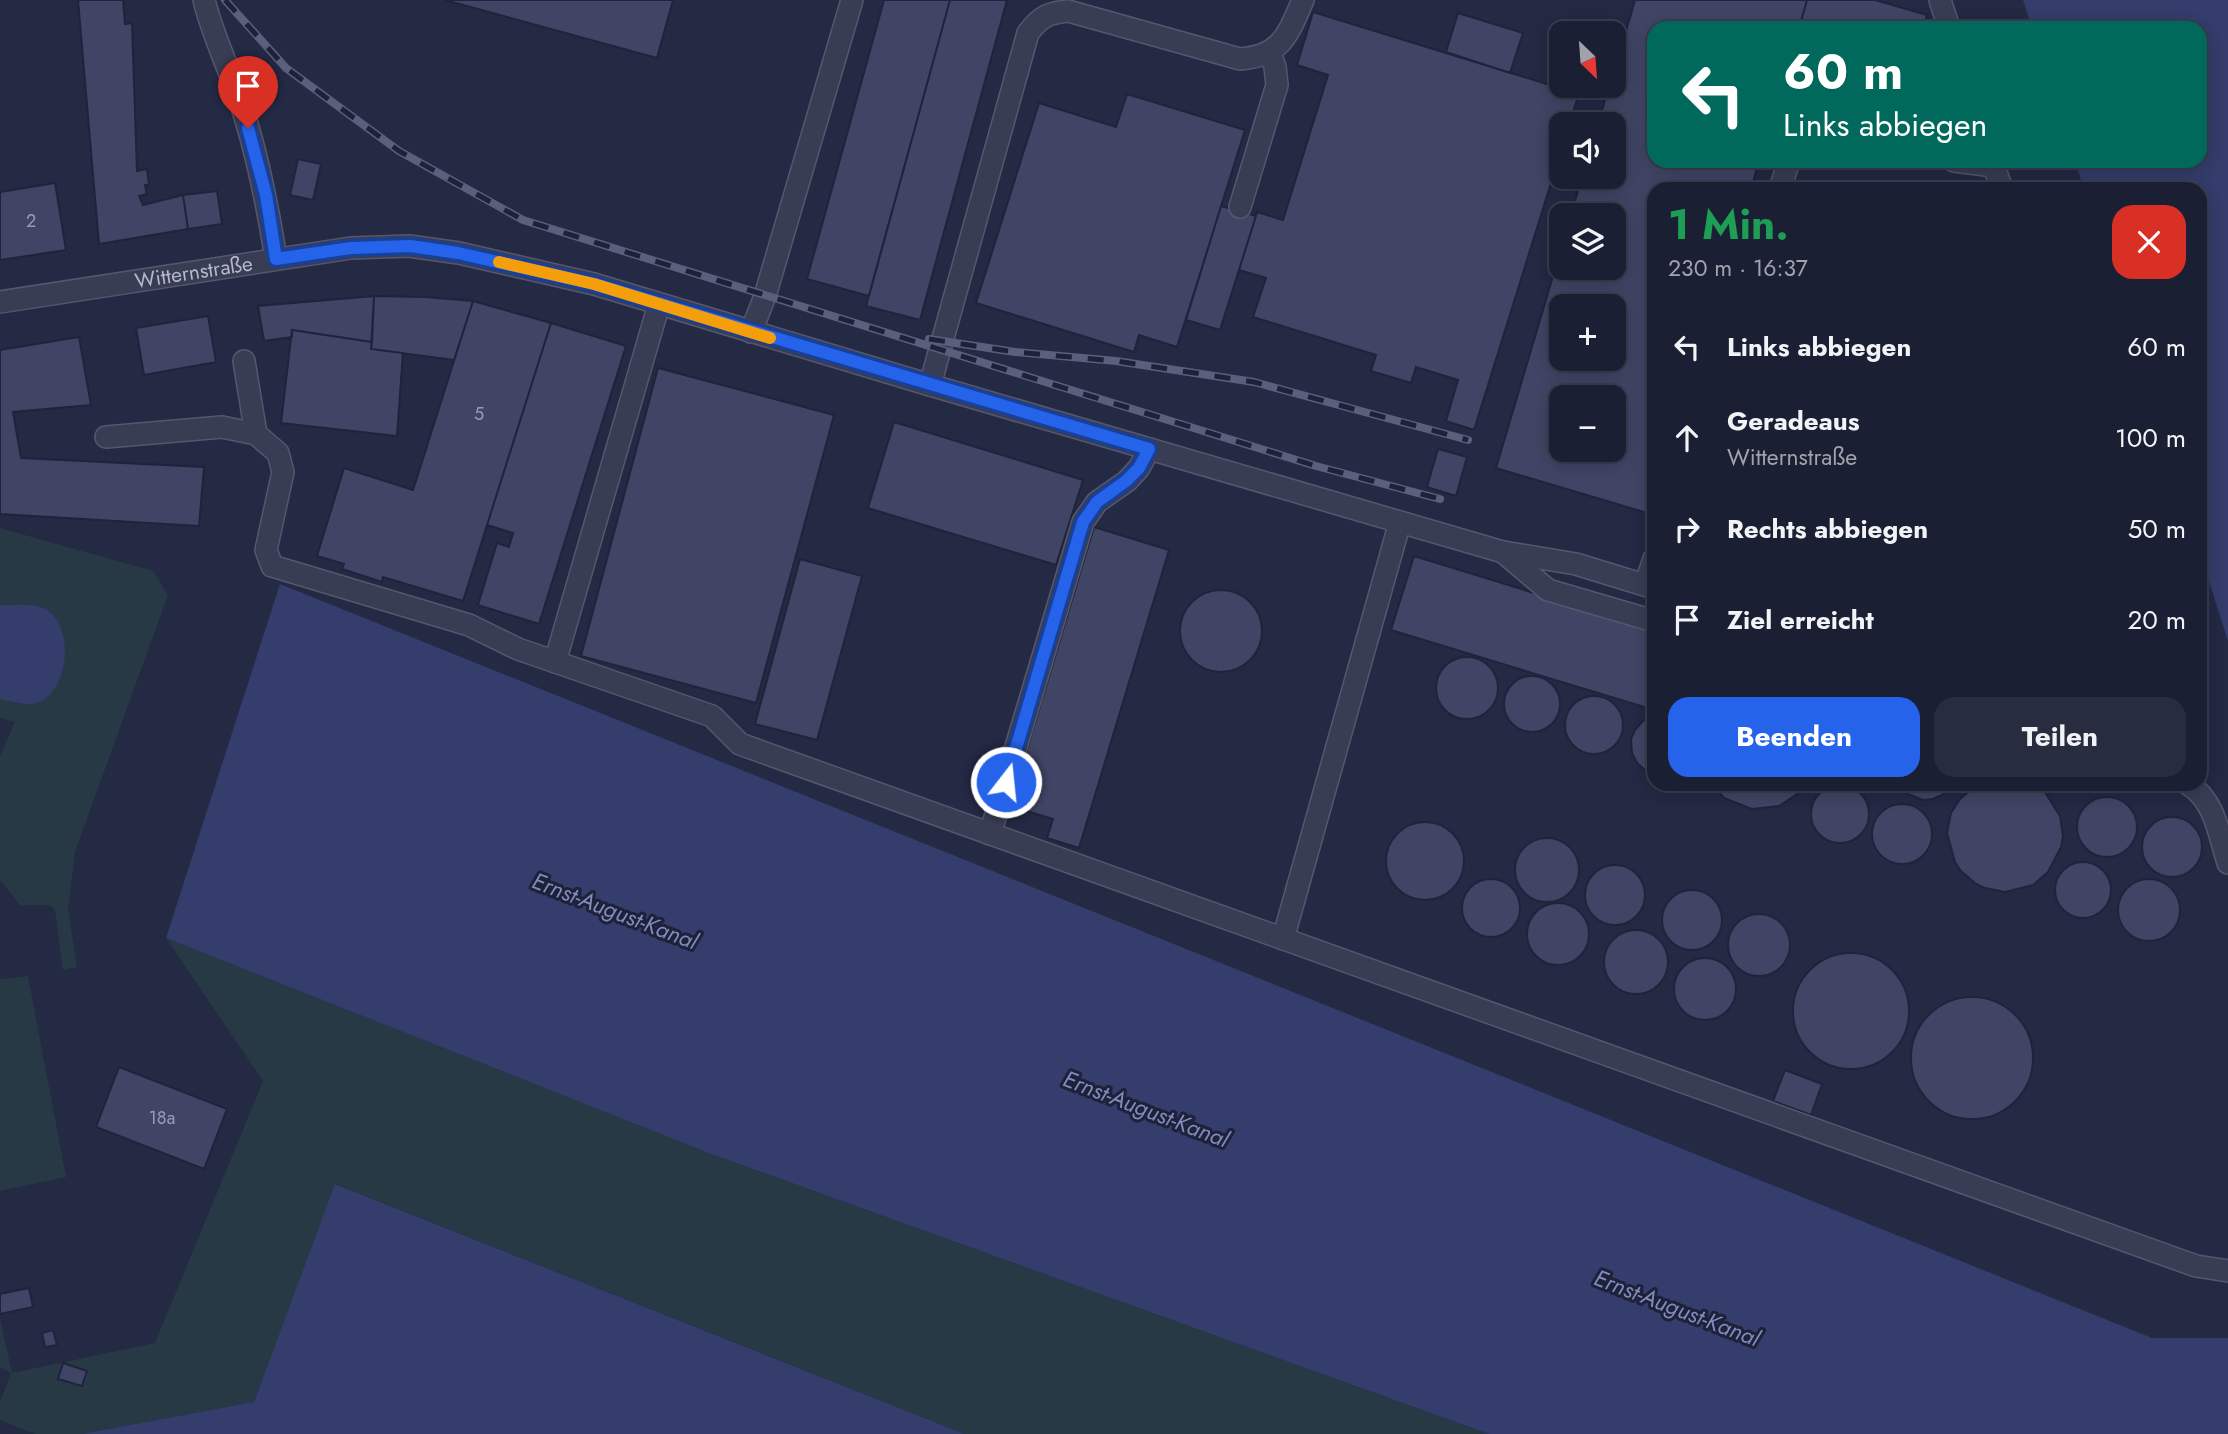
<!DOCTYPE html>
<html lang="de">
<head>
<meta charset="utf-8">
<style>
  :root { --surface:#1b1f33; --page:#282c3f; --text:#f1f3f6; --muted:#a0a2ac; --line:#393d4e; --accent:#2563eb }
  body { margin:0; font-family:Jost,sans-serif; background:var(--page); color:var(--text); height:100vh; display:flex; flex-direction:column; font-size:26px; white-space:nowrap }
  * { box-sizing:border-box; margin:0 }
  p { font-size:23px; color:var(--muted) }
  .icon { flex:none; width:38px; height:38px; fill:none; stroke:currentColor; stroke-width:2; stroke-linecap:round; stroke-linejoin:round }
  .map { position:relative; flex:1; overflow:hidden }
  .side { position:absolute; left:1647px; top:182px; width:560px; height:609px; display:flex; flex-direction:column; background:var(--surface); border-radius:21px; box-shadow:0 4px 18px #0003,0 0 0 2px var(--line) }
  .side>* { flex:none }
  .guide { position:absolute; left:1647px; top:21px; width:560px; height:147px; border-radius:21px; box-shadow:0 4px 18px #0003,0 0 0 2px var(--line); background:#00695c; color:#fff; overflow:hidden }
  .needle { width:46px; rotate:155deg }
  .tools { position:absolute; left:1549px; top:21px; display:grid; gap:14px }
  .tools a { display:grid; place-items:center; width:77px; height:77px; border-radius:14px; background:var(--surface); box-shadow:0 4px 18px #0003,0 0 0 2px var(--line); font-size:35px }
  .pin { position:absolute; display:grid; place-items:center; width:60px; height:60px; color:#fff; margin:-72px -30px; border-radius:50% 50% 50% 0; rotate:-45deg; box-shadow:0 0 7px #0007 }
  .pin .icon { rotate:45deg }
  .me { position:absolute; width:77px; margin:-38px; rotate:16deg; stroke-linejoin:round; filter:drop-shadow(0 0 5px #0008) }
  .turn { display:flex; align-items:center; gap:24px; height:147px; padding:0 21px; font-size:32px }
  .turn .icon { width:91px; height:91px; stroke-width:2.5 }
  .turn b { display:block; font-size:49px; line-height:60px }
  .round { display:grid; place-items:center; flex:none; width:74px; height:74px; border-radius:21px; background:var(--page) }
  .overview { display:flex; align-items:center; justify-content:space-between; height:119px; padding:0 21px }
  h1 { font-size:42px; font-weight:700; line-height:52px; color:#1e9e55 }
  .primary-button { display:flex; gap:14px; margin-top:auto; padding:14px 21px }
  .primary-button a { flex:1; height:80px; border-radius:21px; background:var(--accent); color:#fff; font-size:28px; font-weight:700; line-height:80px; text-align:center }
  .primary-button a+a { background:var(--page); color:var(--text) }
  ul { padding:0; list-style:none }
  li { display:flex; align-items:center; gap:21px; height:91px; padding:0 21px }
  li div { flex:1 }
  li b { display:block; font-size:26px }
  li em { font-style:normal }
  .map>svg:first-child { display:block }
  .green { fill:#263945 }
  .water { fill:#343d6b }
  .building { fill:#404565; stroke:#1f233b; stroke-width:2; fill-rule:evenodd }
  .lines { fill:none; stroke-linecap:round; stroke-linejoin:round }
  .minor-casing { stroke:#54576e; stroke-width:24 }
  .minor { stroke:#393d54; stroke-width:21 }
  .rail-casing { stroke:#5a5f7b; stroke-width:8 }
  .rail { stroke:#1d2139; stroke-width:5; stroke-dasharray:16; stroke-linecap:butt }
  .route-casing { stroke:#184099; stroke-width:18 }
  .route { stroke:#2563eb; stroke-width:12 }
  .slow { stroke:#f59e0b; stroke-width:12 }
  .labels { text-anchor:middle; stroke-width:6; stroke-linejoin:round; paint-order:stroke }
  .number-label { font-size:18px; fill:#989cb3 }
  .street-label { font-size:21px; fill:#b6b9cd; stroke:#1d2139 }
  .water-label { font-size:23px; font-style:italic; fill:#828bbb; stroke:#1d2139 }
</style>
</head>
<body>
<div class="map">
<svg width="2228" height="1434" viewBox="0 0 2228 1434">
  <rect width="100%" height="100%" fill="#242944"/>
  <!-- green -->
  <path class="green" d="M 0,528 L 153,571 L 168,595 L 75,852 L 68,909 L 77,967 L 63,970 L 55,910 L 50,905 L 20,905 L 0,880 L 0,756 L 15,722 L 0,718 Z
    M 166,938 L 711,1154 L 1489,1434 L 965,1434 L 336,1184 L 254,1402 L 81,1434 L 35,1434 L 0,1420 L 0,1402 L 11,1373 L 0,1367 L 0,1318 L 12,1373 L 155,1343 L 263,1081 Z
    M 28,976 L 66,1177 L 0,1191 L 0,979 Z"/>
  <!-- water -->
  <path class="water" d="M 2023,0 L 2228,0 L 2228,641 L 2200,553 L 2200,189 L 2084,189 L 2075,161 L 2200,161 L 2200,28 L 2032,28 Z
    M 280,584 L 2152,1338 L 2228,1338 L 2228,1434 L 1489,1434 L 711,1154 L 166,938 Z
    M 0,605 C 13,606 31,603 43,608 C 76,622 70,692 37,703 C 26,706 11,701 0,699 Z
    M 335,1184 L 965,1434 L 81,1434 L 254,1402 Z"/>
  <!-- building -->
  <path class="building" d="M 78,0 L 123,0 L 125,24 L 132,23 L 137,171 L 147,169 L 149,185 L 145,185 L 147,194 L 139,196 L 143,205 L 183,195 L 188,229 L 99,244 Z
    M 445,0 L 673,0 L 657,58 Z
    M 884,0 L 950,0 L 869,296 L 807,279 Z
    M 950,0 L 1007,0 L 920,320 L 866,306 Z
    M 1635,0 L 1807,0 L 1799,28 L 1654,28 L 1654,161 L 1759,161 L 1751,189 L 1654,189 L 1654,515 L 1496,468 L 1561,249 L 1561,268 L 1614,268 L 1614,215 L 1571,215 L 1582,177 L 1614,177 L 1614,124 L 1598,124 L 1609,86 L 1614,86 L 1614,72 ZM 1561,306 L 1614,306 L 1614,359 L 1561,359 ZM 1561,397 L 1614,397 L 1614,450 L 1561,450 Z
    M 1807,0 L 1875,0 L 1927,15 L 1923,28 L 1799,28 Z
    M 1313,12 L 1579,94 L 1569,124 L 1561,124 L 1561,151 L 1474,430 L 1446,421 L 1458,380 L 1416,367 L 1411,383 L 1371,371 L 1376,355 L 1253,317 L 1266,278 L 1239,270 L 1256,216 L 1257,212 L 1283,220 L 1328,75 L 1297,65 Z
    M 1458,13 L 1523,33 L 1510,73 L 1446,52 Z
    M 1127,94 L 1245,130 L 1177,347 L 1139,335 L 1134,352 L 976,303 L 1039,103 L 1116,127 Z
    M 298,159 L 321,164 L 313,200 L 290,195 Z
    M 55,183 L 66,250 L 0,260 L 0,192 Z
    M 217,191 L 222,224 L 188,229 L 183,195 Z
    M 1221,206 L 1256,216 L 1220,330 L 1186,320 Z
    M 374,296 L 426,297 L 473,301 L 454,360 L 371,349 Z
    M 374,296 L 372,342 L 292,330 L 292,337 L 264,341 L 258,306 Z
    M 473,301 L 551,323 L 463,601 L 383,577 L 382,582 L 342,569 L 344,564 L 317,556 L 344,468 L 413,490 Z
    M 208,316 L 216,362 L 144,375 L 136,328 Z
    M 551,323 L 626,346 L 539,624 L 478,605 L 497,543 L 509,547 L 513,533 L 487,525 Z
    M 292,330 L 372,342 L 371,349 L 403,353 L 397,436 L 281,423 Z
    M 79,337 L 91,405 L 13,412 L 21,458 L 204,467 L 199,526 L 0,514 L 0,350 Z
    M 658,368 L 834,415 L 756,703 L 581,656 Z
    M 894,422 L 1083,480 L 1056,565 L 868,508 Z
    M 1438,449 L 1467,457 L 1456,496 L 1427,487 Z
    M 1094,527 L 1169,550 L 1079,848 L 1047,838 L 1053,819 L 1010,806 Z
    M 1414,556 L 1654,630 L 1654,710 L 1391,630 Z
    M 800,559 L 862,576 L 817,740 L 755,724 Z
    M1180 631a41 41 0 1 1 82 0a41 41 0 1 1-82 0Z
    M1436 688a31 31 0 1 1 62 0a31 31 0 1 1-62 0Z
    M1504 704a28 28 0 1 1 56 0a28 28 0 1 1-56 0Z
    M1565 725a29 29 0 1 1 58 0a29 29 0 1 1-58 0Z
    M 1654,716 L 1654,773 L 1645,770 L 1637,763 L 1632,753 L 1631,739 L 1635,730 L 1644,720 Z
    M 1712,784 L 1807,784 L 1800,792 L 1779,806 L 1752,809 L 1724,798 Z
    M 1899,784 L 1952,784 L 1944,794 L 1933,799 L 1923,800 L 1908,794 Z
    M 1978,784 L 2034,784 L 2045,792 L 2060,816 L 2063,836 L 2061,847 L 2048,872 L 2033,885 L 2005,892 L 1985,888 L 1976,884 L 1961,871 L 1955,862 L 1947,833 L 1951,813 L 1960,799 Z
    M1811 814a29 29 0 1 1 58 0a29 29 0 1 1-58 0Z
    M2077 827a30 30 0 1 1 60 0a30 30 0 1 1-60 0Z
    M1872 834a30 30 0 1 1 60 0a30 30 0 1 1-60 0Z
    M2142 847a30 30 0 1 1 60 0a30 30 0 1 1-60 0Z
    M1386 861a39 39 0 1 1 78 0a39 39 0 1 1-78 0Z
    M1515 870a32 32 0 1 1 64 0a32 32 0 1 1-64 0Z
    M2055 890a28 28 0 1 1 56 0a28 28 0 1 1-56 0Z
    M1585 895a30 30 0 1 1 60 0a30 30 0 1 1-60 0Z
    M2118 910a31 31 0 1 1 62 0a31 31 0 1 1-62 0Z
    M1462 908a29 29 0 1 1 58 0a29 29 0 1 1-58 0Z
    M1662 920a30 30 0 1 1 60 0a30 30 0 1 1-60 0Z
    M1527 934a31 31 0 1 1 62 0a31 31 0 1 1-62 0Z
    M1728 945a31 31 0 1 1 62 0a31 31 0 1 1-62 0Z
    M1604 962a32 32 0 1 1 64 0a32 32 0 1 1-64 0Z
    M1793 1011a58 58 0 1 1 116 0a58 58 0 1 1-116 0Z
    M1674 989a31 31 0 1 1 62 0a31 31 0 1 1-62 0Z
    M1911 1058a61 61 0 1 1 122 0a61 61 0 1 1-122 0Z
    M 119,1067 L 227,1109 L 204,1169 L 96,1127 Z
    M 1785,1070 L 1822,1084 L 1811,1115 L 1773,1101 Z
    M 29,1288 L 33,1307 L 0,1314 L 0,1294 Z
    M 53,1330 L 57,1345 L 45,1347 L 42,1333 Z
    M 63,1363 L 87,1371 L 82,1386 L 58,1379 Z"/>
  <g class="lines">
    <defs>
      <g id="minor">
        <path d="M 204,0 C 213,37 230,70 242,107 C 258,157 268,208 276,259"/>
        <path d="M 1940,0 L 1949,28"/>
        <path d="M 1954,161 L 1994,166"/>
        <path d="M 1992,161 L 2002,189"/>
        <path d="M 1780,189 L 1789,161"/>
        <path d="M 1240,207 L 1277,85 L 1275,67 L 1270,52"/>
        <path id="s1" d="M 0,302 L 351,248 L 409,246 L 459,253 L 594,284 L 930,385 L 1503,552 L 1548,590 L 1654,621"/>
        <path d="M 751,332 L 765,296 L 852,0"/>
        <path d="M 244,361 L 256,434"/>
        <path d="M 930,385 L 1028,33 C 1041,16 1048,13 1068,11 L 1240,59 C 1282,56 1288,34 1303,0"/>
        <path d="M 106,437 L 222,427 L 256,434 L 278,453 L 283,472 L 266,550 L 272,566 L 469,625 L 518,649 L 712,716 L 740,744 L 2196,1266 L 2228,1271"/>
        <path d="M 1503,552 L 1576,564 L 1654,588"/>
        <path d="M 1645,585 L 1654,559"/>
        <path d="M 555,662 L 659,304"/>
        <path d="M 2188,784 C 2215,800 2219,835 2228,863"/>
        <path d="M 990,834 L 1083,522 L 1097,502 L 1127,481 L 1139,468 L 1149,449"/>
        <path d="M 1283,939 L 1400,522"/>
      </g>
    </defs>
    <!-- minor casing -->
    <use href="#minor" class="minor-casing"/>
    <!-- minor -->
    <use href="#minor" class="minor"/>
    <defs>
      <path id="rail" d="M 225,0 L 286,68 L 399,151 L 523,220 L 1316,466 L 1440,499
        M 929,339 L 1015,352 L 1116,361 L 1254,382 L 1468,440"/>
    </defs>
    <!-- rail casing -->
    <use href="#rail" class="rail-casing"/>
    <!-- rail -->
    <use href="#rail" class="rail"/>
  </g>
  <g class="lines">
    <defs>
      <path id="route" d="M 248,128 L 266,195 L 276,259 L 351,248 L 410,246 L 458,253 L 594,284 L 1149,449 L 1139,468 L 1126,481 L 1097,502 L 1083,522 L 1006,782"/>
    </defs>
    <!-- route casing -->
    <use href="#route" class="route-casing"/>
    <!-- route -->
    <use href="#route" class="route"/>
    <!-- slow -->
    <path class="slow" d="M 499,262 L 594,284 L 770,338"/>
  </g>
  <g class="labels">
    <!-- number labels -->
    <g class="number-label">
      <text x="31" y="227">2</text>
      <text x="479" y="420">5</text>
      <text x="162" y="1124">18a</text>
    </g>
    <!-- street labels -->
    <g class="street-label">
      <text dy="7" stroke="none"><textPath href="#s1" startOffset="196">Witternstraße</textPath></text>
    </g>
    <!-- water labels -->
    <g class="water-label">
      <text transform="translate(615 911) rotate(21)" y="8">Ernst-August-Kanal</text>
      <text transform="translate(1146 1109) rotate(21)" y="8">Ernst-August-Kanal</text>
      <text transform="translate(1677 1308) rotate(21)" y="8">Ernst-August-Kanal</text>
    </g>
  </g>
</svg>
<div class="tools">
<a><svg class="needle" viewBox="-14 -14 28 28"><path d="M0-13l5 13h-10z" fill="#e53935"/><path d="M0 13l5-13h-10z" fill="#a0a2ac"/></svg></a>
<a><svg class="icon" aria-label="sound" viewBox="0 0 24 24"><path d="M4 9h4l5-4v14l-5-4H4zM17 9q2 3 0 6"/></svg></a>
<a><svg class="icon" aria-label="layers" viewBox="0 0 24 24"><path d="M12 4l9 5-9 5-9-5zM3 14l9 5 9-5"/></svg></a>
<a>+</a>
<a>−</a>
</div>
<div class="pin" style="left:248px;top:128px;background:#d93025"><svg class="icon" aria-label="arrive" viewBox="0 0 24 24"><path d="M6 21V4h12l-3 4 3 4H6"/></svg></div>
<svg class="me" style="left:1006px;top:782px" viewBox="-20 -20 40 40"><circle r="17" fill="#2563eb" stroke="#fff" stroke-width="3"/><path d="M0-11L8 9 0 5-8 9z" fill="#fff"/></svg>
<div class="guide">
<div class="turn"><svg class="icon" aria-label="left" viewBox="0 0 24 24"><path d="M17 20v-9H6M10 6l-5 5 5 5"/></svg><div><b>60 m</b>Links abbiegen</div></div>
</div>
<section class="side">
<div class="overview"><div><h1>1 Min.</h1><p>230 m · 16:37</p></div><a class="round" style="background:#d93025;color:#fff"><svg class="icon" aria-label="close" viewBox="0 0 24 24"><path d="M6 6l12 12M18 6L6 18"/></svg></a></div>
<ul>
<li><svg class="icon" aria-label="left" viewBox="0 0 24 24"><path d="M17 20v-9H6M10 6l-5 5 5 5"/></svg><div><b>Links abbiegen</b></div><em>60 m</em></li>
<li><svg class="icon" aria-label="ahead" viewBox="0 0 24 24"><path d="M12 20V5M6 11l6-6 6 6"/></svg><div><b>Geradeaus</b><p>Witternstraße</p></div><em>100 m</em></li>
<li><svg class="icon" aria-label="right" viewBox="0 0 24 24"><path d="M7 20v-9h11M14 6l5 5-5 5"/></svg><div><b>Rechts abbiegen</b></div><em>50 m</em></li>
<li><svg class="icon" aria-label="arrive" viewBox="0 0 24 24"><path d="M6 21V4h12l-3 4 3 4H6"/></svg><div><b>Ziel erreicht</b></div><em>20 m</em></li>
</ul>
<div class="primary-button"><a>Beenden</a><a>Teilen</a></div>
</section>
</div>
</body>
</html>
